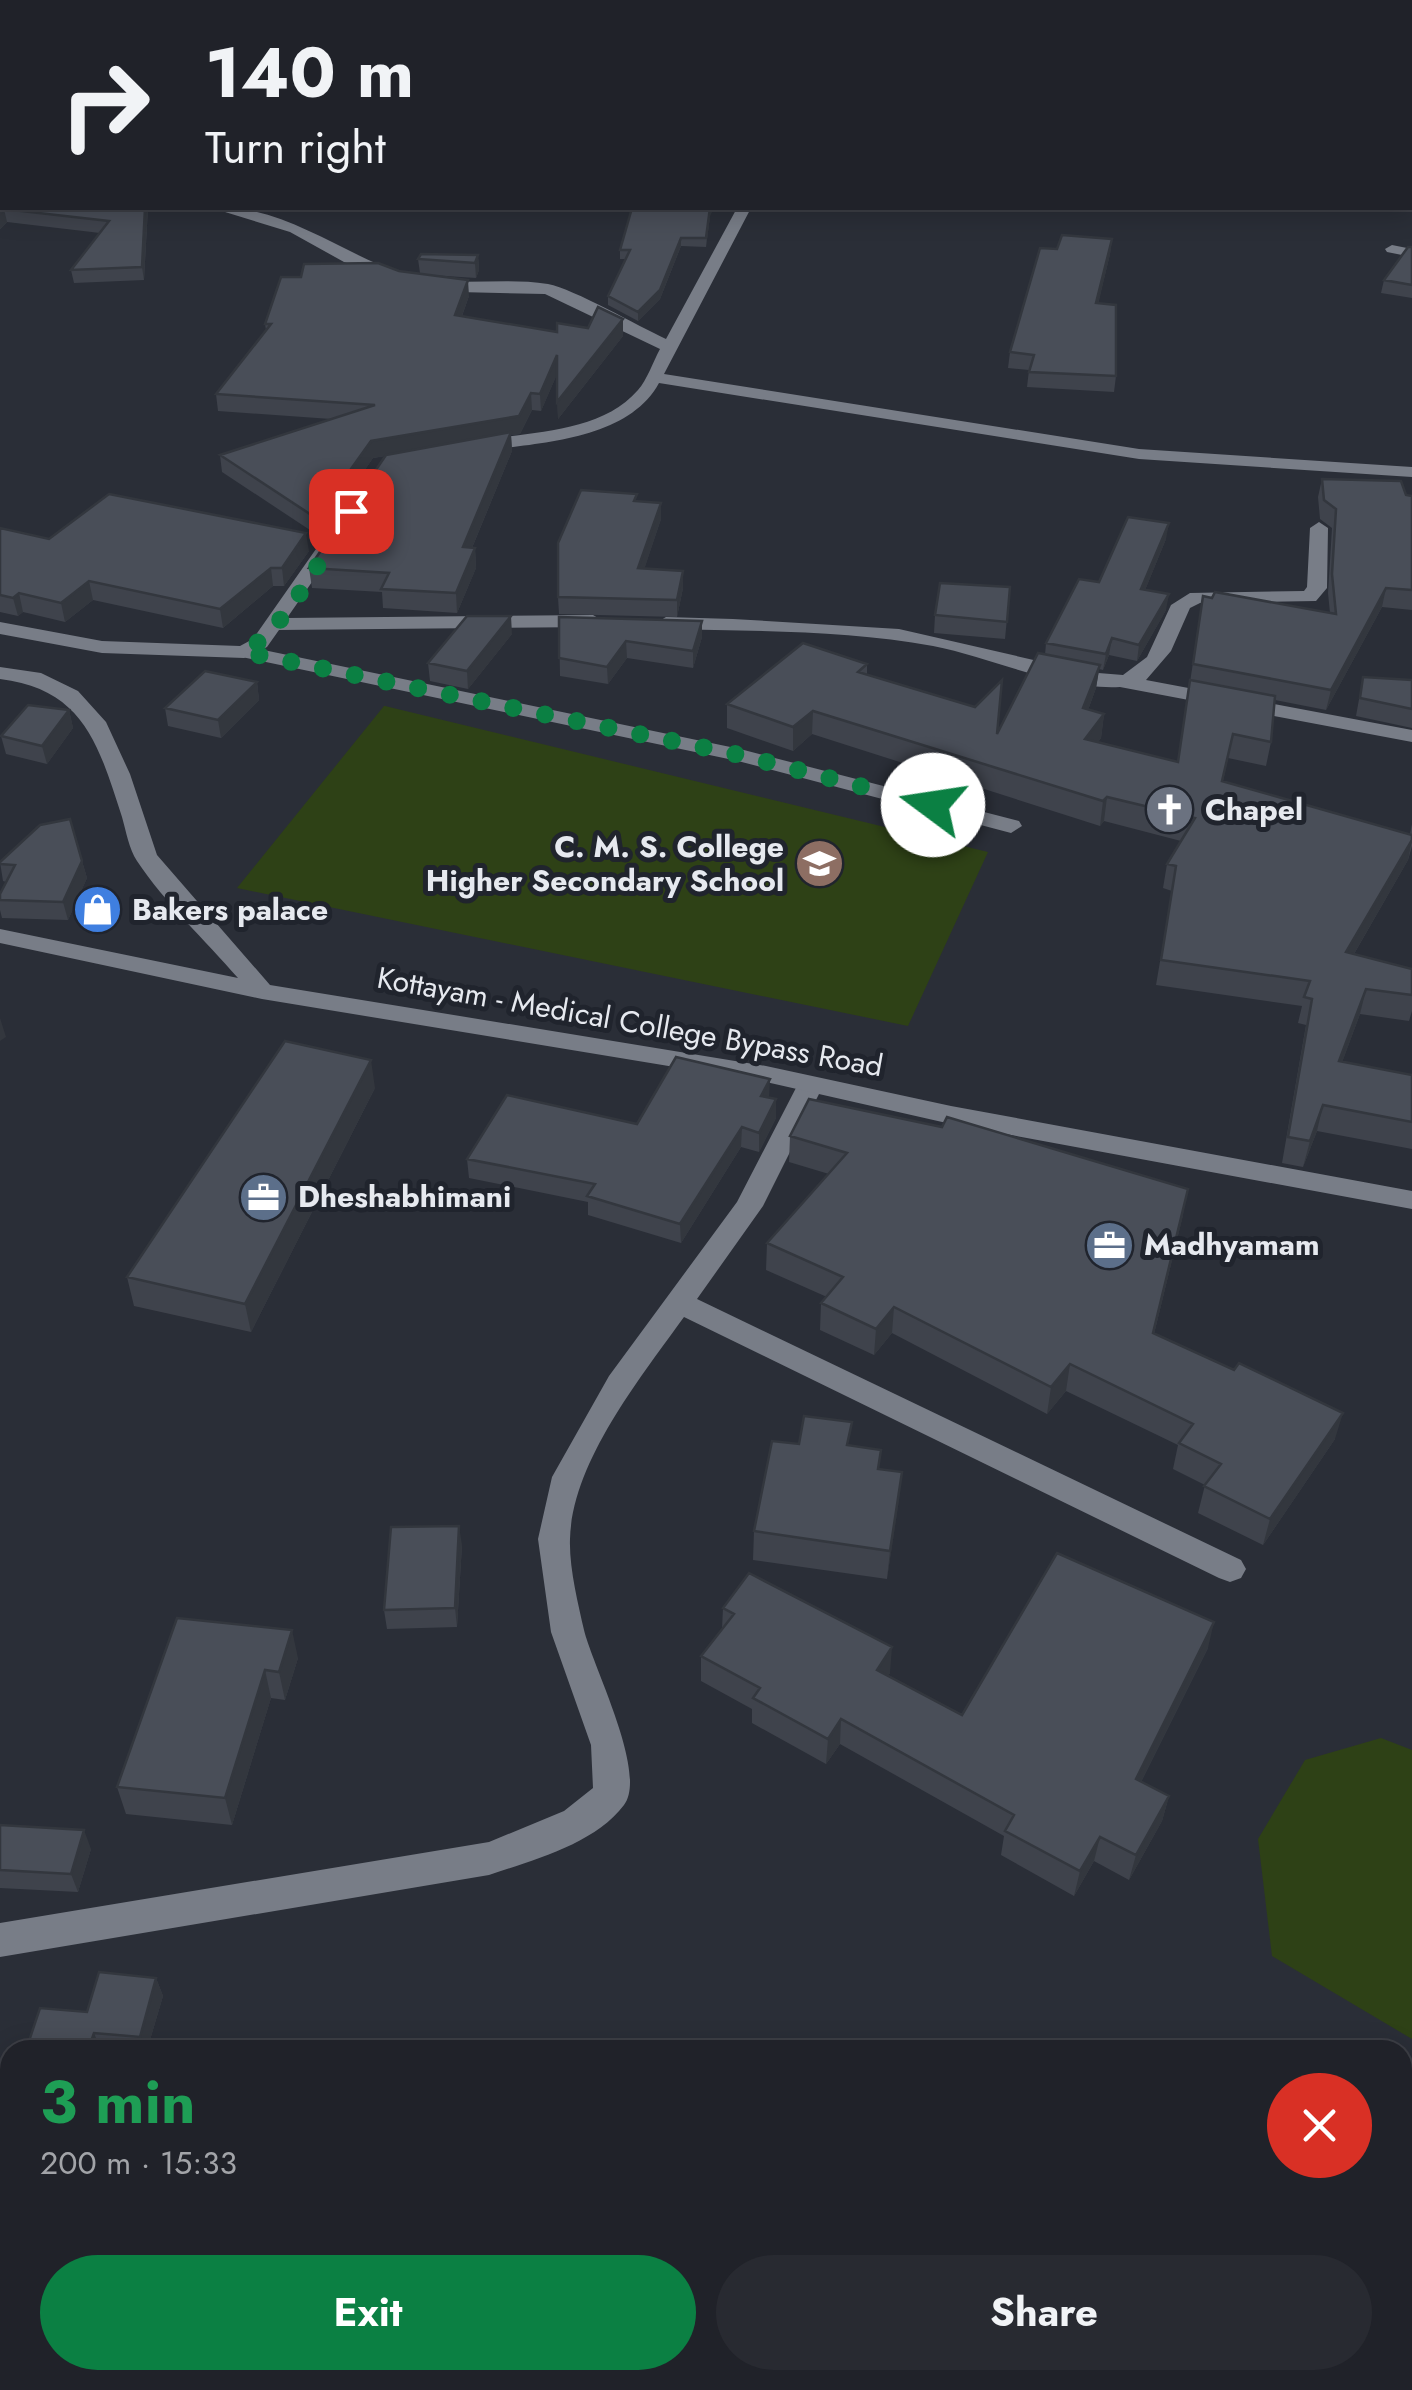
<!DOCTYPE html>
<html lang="en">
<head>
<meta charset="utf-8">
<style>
  :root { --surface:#202229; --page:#282a31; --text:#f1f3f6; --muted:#a2a4a8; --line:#3d3f46; --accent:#0b8043 }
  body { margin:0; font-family:Jost,sans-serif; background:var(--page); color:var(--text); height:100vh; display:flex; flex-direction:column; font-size:38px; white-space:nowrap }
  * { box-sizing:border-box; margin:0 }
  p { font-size:32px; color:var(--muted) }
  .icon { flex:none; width:55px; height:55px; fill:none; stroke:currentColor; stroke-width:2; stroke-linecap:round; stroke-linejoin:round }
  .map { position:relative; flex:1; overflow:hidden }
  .details { position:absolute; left:0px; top:2040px; width:1412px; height:350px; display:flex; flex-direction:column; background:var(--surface); border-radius:30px 30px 0 0; box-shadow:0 5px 25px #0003,0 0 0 2px var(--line) }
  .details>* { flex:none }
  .guide { position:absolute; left:0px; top:0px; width:1412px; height:210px; box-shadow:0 5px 25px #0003,0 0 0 2px var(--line); background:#202229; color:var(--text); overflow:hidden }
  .pin { position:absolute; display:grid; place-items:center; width:85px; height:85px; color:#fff; margin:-42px; border-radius:20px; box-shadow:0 5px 15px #0006 }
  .me { position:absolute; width:110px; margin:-55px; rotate:284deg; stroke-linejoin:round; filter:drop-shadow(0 0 8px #0008) }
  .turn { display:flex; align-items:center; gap:35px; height:210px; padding:0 40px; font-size:45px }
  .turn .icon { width:130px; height:130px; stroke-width:2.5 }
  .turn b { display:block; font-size:70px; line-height:85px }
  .round { display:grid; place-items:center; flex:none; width:105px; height:105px; border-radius:52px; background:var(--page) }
  .summary { display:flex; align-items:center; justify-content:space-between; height:170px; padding:0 40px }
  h1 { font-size:60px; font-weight:700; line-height:75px; color:#1e9e55 }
  .action { display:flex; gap:20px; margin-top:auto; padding:20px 40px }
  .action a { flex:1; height:115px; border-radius:60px; background:var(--accent); color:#fff; font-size:40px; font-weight:700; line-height:115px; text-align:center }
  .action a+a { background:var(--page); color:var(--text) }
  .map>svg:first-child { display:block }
  .green { fill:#2e4116 }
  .water { fill:#001829; stroke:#455764; stroke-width:2.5 }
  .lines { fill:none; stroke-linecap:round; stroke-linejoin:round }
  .service { fill:#787d87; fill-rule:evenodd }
  .minor { fill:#787d87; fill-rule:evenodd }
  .secondary { fill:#787d87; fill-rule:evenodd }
  .primary { fill:#bb857d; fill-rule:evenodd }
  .wall { fill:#3f434c }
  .shaded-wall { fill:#33373e }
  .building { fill:#494e58; stroke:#33373e; stroke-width:2.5 }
  .route { stroke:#0b8043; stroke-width:18; stroke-dasharray:0 32.4 }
  .labels { text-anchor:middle; stroke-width:10; stroke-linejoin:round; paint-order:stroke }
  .poi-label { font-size:30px; font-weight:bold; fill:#e6e9ef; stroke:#20242d; text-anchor:start }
  .street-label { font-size:30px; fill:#e6e9ef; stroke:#20242d }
</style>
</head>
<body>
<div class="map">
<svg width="1412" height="2390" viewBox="0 0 1412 2390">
  <rect width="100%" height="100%" fill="#2a2e37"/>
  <!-- green -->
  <path class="green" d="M 384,706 L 385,706 L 988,852 L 908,1026 L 237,888 Z
    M 1381,1738 L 1412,1750 L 1412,2039 L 1272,1956 L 1258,1839 L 1305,1760 Z"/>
  <!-- water -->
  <path class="water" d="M 1032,0 L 1412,0 L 1412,33 L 1410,2 Z"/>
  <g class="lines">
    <!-- service -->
    <path class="service" d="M 244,646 L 740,749 L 1019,821 L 1022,826 L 1011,833 L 738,761 L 237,656 L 234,652 Z"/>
    <!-- minor -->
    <path class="minor" d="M 0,88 L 2,88 L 2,96 L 0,96 Z
      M 212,208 C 281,203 341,254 404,274 C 451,289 501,276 548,284 C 574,289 638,326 666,339 L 737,208 L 751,208 L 664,374 L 1139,449 L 1412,467 L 1412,477 L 1139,459 L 659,383 C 627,442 533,443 474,452 L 465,447 L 468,443 C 522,431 598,436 638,390 C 647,380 653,362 660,349 L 545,294 L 458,292 L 401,283 L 344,262 L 290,232 Z
      M 1392,245 L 1412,249 L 1412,257 L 1387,252 L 1385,249 Z
      M 1319,522 L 1328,528 L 1327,588 L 1316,601 L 1200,603 L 1190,608 L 1171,651 L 1146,680 L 1412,730 L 1412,742 L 1120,687 C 1057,690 994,658 933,646 C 846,630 755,631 666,629 L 656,623 L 666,617 L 733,619 L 899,629 L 1086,672 L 1123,675 L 1147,657 L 1171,605 L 1190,593 L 1304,591 L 1307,587 L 1310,528 Z
      M 330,537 L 339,543 L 287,618 L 593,615 L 603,621 L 593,627 L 279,630 L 267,647 L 244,658 L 102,653 L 0,634 L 0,622 L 102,641 L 240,646 L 253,639 L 323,539 Z
      M 811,1076 L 824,1084 L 763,1206 L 697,1299 L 1241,1560 L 1246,1569 L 1241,1578 L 1230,1582 L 1219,1578 L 684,1317 C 641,1377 572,1462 570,1539 C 569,1567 578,1603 584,1630 C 593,1667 648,1773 624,1805 C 595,1844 533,1860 489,1875 L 0,1957 L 0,1923 L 489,1842 L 564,1811 L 593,1788 L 591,1745 L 551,1632 L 538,1539 L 552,1477 L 609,1376 L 737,1202 L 798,1084 Z"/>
    <!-- secondary -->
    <path class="secondary" d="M 0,667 L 41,673 L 78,691 L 106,722 L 130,774 L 157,855 L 270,985 L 766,1066 L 951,1106 L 1412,1191 L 1412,1209 L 951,1124 L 766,1082 L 262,999 L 0,943 L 0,929 L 238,978 C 205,940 165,903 137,861 C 129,849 126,831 122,817 C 99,746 84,689 0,679 Z"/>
    <!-- primary -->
    <path class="primary" d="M 2,42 L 2,50 L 0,51 L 0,43 Z"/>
  </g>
  <!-- wall -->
  <path class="wall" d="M 0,159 L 2,208 L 148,208 L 144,280 L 74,283 L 71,270 L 100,233 L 7,222 L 0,229 Z
    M 710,216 L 706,247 L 681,246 L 660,299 L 638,321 L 608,305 L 608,296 L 626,259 L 620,259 L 620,250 Z
    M 1112,239 L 1110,254 L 1098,303 L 1116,376 L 1114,392 L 1027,387 L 1029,370 L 1008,368 L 1010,352 L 1057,249 Z
    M 1412,247 L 1412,298 L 1381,293 L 1384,280 Z
    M 478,255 L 479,270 L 476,278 L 430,275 L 469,296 L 462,316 L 557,332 L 588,328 L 623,319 L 623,336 L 558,419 L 557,374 L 541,411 L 532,410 L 520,434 L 511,435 L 512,451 L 472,548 L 475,548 L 476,568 L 457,613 L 383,608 L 382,592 L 312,588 L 309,568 L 336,537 L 335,530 L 385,456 L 373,458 L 319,536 L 222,472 L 220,455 L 331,419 L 218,411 L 216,394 L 266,330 L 265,324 L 301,277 L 399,271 L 420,273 L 418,259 Z
    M 1322,479 L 1412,496 L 1412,610 L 1382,607 L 1326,710 L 1275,700 L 1271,742 L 1266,766 L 1228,758 L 1223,781 L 1410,834 L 1412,824 L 1412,846 L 1408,860 L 1354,954 L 1412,969 L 1412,1011 L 1409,1021 L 1360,1014 L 1342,1062 L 1412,1075 L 1412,1149 L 1317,1131 L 1303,1167 L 1282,1163 L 1306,1025 L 1298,1023 L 1302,1006 L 1156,985 L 1172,891 L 1163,888 L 1167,864 L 1181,841 L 1104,821 L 1100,826 L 812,734 L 793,751 L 727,728 L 727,704 L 867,664 L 867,674 L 997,734 L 1045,655 L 1046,643 L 1099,582 L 1166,539 L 1145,590 L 1166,610 L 1137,661 L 1109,655 L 1103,670 L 1099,669 L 1096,688 L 1088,710 L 1104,714 L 1101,738 L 1098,742 L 1178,762 L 1203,596 L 1330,613 L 1328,593 L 1332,528 L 1320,519 L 1318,497 Z
    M 637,501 L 661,519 L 644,569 L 683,571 L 683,588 L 677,617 L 559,614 L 558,597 Z
    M 0,528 L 49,539 L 309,551 L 284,586 L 273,586 L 223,628 L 93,600 L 65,622 L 23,612 L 18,616 L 0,612 Z
    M 1010,587 L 1005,639 L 934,633 L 935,615 Z
    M 559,617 L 702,637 L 693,668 L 627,658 L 608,684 L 560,676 Z
    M 512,634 L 468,689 L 430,681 L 428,663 Z
    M 1363,677 L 1412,680 L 1412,728 L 1356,716 Z
    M 257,682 L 259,700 L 221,738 L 168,726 L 165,708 Z
    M 69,710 L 73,728 L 47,764 L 6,754 L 1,736 Z
    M 82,861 L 87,878 L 68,920 L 2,918 L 0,910 L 0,894 L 6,882 L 3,881 L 0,862 Z
    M 375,1088 L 251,1332 L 134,1306 L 127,1277 Z
    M 769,1098 L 776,1118 L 759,1152 L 741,1147 L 681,1243 L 588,1215 L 588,1202 L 469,1178 L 467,1159 Z
    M 790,1136 L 1183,1215 L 1154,1334 L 1335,1439 L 1263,1545 L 1198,1513 L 1205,1485 L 1173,1469 L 1178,1445 L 1066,1391 L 1047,1414 L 892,1333 L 874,1355 L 820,1330 L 821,1303 L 827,1297 L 766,1270 L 767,1243 L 829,1174 L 789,1162 Z
    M 850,1446 L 879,1469 L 902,1472 L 887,1579 L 753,1560 L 754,1531 Z
    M 462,1545 L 457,1627 L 387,1629 L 384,1610 Z
    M 723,1608 L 890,1673 L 888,1675 L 962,1715 L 1208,1648 L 1141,1782 L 1169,1796 L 1162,1821 L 1129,1880 L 1094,1861 L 1074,1896 L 1001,1855 L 1004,1836 L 840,1744 L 826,1764 L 752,1723 L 752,1709 L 701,1681 L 701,1656 L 722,1629 Z
    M 177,1618 L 298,1658 L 285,1700 L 271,1698 L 232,1825 L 126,1814 L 117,1787 Z
    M 0,1825 L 91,1849 L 78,1892 L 0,1888 Z
    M 156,1978 L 163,1996 L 147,2050 L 26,2050 L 87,2012 Z
    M 2,2120 L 10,2121 L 10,2136 Z"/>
  <!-- shaded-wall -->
  <path class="shaded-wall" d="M 481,0 L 498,0 L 494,2 L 477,2 Z
    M 145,208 L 148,208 L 144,280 L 142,267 Z
    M 710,208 L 714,208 L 710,216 L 706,247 Z
    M 4,209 L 7,222 L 0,229 L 0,214 Z
    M 681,238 L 681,246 L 660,299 L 638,321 L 638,312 Z
    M 1112,239 L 1110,254 L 1095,318 L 1096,303 Z
    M 478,255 L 479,270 L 476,278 L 475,263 Z
    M 468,280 L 469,296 L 456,332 L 455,315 Z
    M 623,319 L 623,336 L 558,419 L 557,402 Z
    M 557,355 L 558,372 L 541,411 L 540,394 Z
    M 531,393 L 532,410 L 520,434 L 511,435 L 512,451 L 464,567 L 463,547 L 510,435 L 373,458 L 319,536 L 316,518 L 371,441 Z
    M 661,503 L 661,519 L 639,585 L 638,568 Z
    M 1169,523 L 1166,539 L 1139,605 L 1141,589 Z
    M 306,533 L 309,551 L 284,586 L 282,568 Z
    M 475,548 L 476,568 L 457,613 L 456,593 Z
    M 271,568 L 273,586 L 223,628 L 220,609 Z
    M 683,571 L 683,588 L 677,617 L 677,600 Z
    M 89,581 L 93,600 L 65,622 L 61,603 Z
    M 1386,588 L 1382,607 L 1326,710 L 1331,690 Z
    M 19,593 L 23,612 L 18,616 L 13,598 Z
    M 1169,594 L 1166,610 L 1137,661 L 1139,645 Z
    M 511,616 L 512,634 L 468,689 L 467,671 Z
    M 702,621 L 702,637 L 693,668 L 693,651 Z
    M 1112,638 L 1109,655 L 1103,670 L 1106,654 Z
    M 626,641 L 627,658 L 608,684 L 607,667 Z
    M 1100,665 L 1096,688 L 1080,732 L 1083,708 Z
    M 257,682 L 259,700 L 221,738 L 218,720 Z
    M 69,710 L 73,728 L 47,764 L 42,746 Z
    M 813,711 L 812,734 L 793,751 L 793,727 Z
    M 1104,714 L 1101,738 L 1082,764 L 1085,739 Z
    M 1107,797 L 1104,821 L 1100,826 L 1103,801 Z
    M 1412,840 L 1408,860 L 1340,978 L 1346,952 Z
    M 82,861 L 87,878 L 68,920 L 63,902 Z
    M 1366,989 L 1360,1014 L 1333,1087 L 1339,1061 Z
    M 0,1018 L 6,1037 L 0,1041 Z
    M 371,1060 L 375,1088 L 251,1332 L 245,1304 Z
    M 770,1079 L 769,1099 L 761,1096 Z
    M 776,1099 L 776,1118 L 759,1152 L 759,1133 Z
    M 1323,1105 L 1317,1131 L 1303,1167 L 1310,1141 Z
    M 742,1127 L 741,1147 L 681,1243 L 680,1224 Z
    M 1188,1189 L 1183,1215 L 1147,1359 L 1153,1333 Z
    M 894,1307 L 892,1333 L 874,1355 L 876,1329 Z
    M 1070,1364 L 1066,1391 L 1047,1414 L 1051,1387 Z
    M 1343,1413 L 1335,1439 L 1263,1545 L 1270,1519 Z
    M 902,1472 L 899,1500 L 887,1579 L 890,1551 Z
    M 459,1526 L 462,1545 L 457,1627 L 455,1608 Z
    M 1214,1622 L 1208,1648 L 1130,1804 L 1136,1779 Z
    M 292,1630 L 298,1658 L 285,1700 L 279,1672 Z
    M 892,1647 L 890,1673 L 874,1695 L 877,1670 Z
    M 265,1670 L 271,1698 L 232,1825 L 225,1798 Z
    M 841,1719 L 840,1744 L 826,1764 L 828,1739 Z
    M 1169,1796 L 1162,1821 L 1129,1880 L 1136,1855 Z
    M 84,1830 L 91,1849 L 78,1892 L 71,1874 Z
    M 1100,1837 L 1094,1861 L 1074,1896 L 1080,1871 Z
    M 156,1978 L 163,1996 L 147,2050 L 144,2050 L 140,2037 Z
    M 94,2033 L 101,2050 L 88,2050 Z
    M 11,2380 L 25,2380 L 21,2390 L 8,2390 Z"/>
  <!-- building -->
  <path class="building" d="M 0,0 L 481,0 L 477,2 L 2,2 L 2,34 L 0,28 Z
    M 830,0 L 928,0 L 925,2 L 826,2 Z
    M 1410,59 L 1412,59 L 1412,102 L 1410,102 Z
    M 1410,115 L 1412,115 L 1412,149 L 1410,149 Z
    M 0,159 L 2,159 L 2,208 L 145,208 L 142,267 L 71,270 L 109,221 L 4,209 L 0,214 Z
    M 632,208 L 710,208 L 706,238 L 681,238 L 660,290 L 638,312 L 608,296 L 630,250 L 620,250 Z
    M 1062,235 L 1112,239 L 1096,303 L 1116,305 L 1116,376 L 1029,372 L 1034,355 L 1010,352 L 1040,248 L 1057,249 Z
    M 1408,247 L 1412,247 L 1412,285 L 1384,280 Z
    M 421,254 L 478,255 L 475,263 L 418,259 Z
    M 378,263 L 399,271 L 468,280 L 455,315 L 557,332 L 557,323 L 588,328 L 598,307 L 623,319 L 557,402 L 557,355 L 540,394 L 531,393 L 519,416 L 371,441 L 316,518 L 220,455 L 375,405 L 216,394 L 271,324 L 265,324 L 281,277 L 301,277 L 304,264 Z
    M 511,432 L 463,547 L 475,548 L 456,593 L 381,589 L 389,573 L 309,568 L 331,536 L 352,540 L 335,530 L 386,455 Z
    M 1322,479 L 1401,481 L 1406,495 L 1412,496 L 1412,590 L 1386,588 L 1331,690 L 1193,664 L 1203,596 L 1212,598 L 1215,592 L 1336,614 L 1332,574 L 1336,509 L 1324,500 Z
    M 581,490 L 637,494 L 634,501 L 661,503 L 638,568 L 683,571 L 677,600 L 558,597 L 558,543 Z
    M 109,494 L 306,533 L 282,568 L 271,568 L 220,609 L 89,581 L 61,603 L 19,593 L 13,598 L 0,595 L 0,528 L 49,539 Z
    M 1128,517 L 1169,523 L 1141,589 L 1169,594 L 1139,645 L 1112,638 L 1106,654 L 1046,643 L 1079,579 L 1099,582 Z
    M 940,583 L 1010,587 L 1007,622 L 935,615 Z
    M 467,616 L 511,616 L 467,671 L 428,663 Z
    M 559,617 L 702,621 L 693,651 L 626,641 L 607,667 L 559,658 Z
    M 803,643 L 867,664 L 858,672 L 975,707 L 1002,680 L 997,734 L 1038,653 L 1100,665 L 1083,708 L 1104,714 L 1085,739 L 1178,762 L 1190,680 L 1275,696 L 1271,742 L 1233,734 L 1222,781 L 1412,835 L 1412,840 L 1346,952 L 1412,969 L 1412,995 L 1366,989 L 1339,1061 L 1412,1075 L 1412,1122 L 1323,1105 L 1310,1141 L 1288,1137 L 1312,999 L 1304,997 L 1310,981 L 1161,960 L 1176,866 L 1167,864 L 1195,818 L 1107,797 L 1103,801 L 813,711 L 793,727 L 727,704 Z
    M 205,671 L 257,682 L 218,720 L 165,708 Z
    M 1363,677 L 1412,680 L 1412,709 L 1360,698 Z
    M 28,705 L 69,710 L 42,746 L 1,736 Z
    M 70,819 L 82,861 L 63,902 L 0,900 L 0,894 L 15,865 L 0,864 L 0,862 L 40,825 Z
    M 285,1041 L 371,1060 L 245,1304 L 127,1277 Z
    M 676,1057 L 770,1079 L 761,1096 L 776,1099 L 759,1133 L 742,1127 L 680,1224 L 587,1196 L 595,1184 L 467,1159 L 507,1095 L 637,1124 Z
    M 809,1099 L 942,1127 L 947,1117 L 1188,1189 L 1153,1333 L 1234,1370 L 1239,1363 L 1343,1413 L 1270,1519 L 1204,1486 L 1221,1464 L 1179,1443 L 1193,1424 L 1070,1364 L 1051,1387 L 894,1307 L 876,1329 L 821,1303 L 843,1277 L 767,1243 L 847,1153 L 790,1136 Z
    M 804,1416 L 852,1422 L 847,1445 L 881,1450 L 878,1469 L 902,1472 L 890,1551 L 754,1531 L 772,1441 L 799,1444 Z
    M 459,1526 L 455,1608 L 384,1610 L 391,1527 Z
    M 1057,1553 L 1214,1622 L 1136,1779 L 1169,1796 L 1136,1855 L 1100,1837 L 1080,1871 L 1005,1831 L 1014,1815 L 841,1719 L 828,1739 L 753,1698 L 760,1688 L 701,1656 L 734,1614 L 723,1608 L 749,1573 L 892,1647 L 877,1670 L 962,1715 Z
    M 177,1618 L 292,1630 L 279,1672 L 265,1670 L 225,1798 L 117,1787 Z
    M 0,1825 L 84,1830 L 71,1874 L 0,1870 Z
    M 99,1972 L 156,1978 L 140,2037 L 94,2033 L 88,2050 L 26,2050 L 40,2008 L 87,2012 Z
    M 10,2097 L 10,2121 L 2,2120 Z
    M 0,2270 L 10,2271 L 10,2380 L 11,2380 L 8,2390 L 0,2390 Z"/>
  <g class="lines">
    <!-- route -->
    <path class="route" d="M 351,511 C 324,552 287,628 244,652 L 740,755 L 933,805"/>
  </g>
  <!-- icons -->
  <defs>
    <symbol id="church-disc" viewBox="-11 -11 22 22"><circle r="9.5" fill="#6b7280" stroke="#20242d"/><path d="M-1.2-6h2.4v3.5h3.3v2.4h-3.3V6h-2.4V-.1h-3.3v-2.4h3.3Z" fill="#fff"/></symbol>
    <symbol id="school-disc" viewBox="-11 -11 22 22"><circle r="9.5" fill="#8d6e63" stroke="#20242d"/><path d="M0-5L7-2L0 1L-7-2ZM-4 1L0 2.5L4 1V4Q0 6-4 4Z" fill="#fff"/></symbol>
    <symbol id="shop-disc" viewBox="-11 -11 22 22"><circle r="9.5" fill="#3f7fe0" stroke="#20242d"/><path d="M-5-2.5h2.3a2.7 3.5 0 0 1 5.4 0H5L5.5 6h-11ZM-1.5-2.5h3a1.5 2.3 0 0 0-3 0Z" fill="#fff"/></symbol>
    <symbol id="office-disc" viewBox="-11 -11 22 22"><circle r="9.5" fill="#5c6f8a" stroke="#20242d"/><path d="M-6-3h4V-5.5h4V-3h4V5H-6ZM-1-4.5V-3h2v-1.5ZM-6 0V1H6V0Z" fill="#fff"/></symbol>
  </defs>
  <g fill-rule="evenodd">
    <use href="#church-disc" x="1142" y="782" width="55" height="55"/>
    <use href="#school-disc" x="792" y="836" width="55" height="55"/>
    <use href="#shop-disc" x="70" y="882" width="55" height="55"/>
    <use href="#office-disc" x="236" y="1170" width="55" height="55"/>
    <use href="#office-disc" x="1082" y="1218" width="55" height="55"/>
  </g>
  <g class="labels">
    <!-- poi labels -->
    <g class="poi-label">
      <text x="1205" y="820">Chapel</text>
      <text x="784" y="857" text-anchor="end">C. M. S. College<tspan x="784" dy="34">Higher Secondary School</tspan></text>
      <text x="132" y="920">Bakers palace</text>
      <text x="298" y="1207">Dheshabhimani</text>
      <text x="1144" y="1255">Madhyamam</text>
    </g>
    <!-- street labels -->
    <g class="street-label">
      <text transform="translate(630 1022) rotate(10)" y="10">Kottayam - Medical College Bypass Road</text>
    </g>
  </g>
</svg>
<div class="pin" style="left:351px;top:511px;background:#d93025"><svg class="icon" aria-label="arrive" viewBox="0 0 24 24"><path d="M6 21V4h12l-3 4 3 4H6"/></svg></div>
<svg class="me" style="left:933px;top:805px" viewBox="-20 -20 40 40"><circle r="19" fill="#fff"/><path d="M0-13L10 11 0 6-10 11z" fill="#0b8043"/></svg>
<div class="guide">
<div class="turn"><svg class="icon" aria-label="right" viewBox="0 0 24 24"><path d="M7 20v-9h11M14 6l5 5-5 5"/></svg><div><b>140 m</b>Turn right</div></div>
</div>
<section class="details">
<div class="summary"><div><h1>3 min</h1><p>200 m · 15:33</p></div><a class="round" style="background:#d93025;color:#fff"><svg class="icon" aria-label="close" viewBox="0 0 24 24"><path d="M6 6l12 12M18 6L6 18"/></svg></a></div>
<div class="action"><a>Exit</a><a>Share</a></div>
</section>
</div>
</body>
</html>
